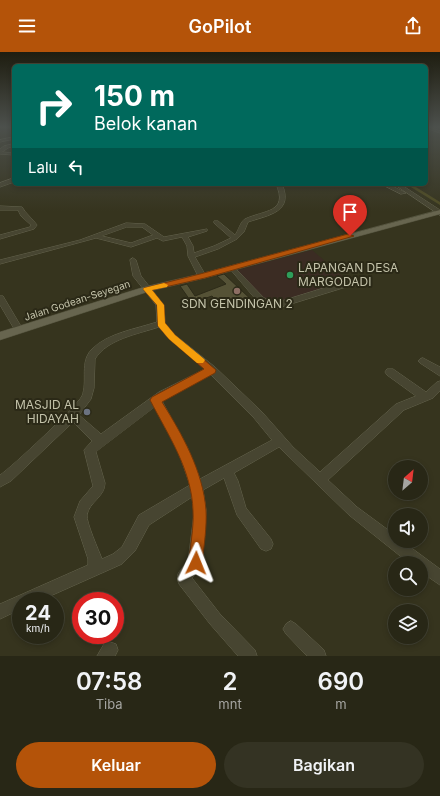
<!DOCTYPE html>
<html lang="id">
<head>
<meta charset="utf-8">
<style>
  :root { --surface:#282716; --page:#343323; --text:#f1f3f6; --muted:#a5a5a1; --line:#444435; --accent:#b45309 }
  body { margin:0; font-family:Inter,sans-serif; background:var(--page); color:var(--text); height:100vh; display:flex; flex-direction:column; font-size:15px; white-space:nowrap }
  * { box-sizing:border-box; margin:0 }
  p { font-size:13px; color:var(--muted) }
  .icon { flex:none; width:22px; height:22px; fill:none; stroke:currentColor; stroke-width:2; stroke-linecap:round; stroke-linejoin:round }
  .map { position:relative; height:604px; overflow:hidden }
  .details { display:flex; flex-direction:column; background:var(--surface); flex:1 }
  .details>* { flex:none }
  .guide { position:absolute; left:12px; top:12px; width:416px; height:122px; border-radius:6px; box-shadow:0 2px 6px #0003,0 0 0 1px var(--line); background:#00695c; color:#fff; overflow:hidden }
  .needle { width:26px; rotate:28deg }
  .buttons { position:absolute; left:388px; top:408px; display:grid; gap:8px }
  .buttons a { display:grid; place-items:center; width:40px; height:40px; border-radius:50%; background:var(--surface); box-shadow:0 2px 6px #0003,0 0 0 1px var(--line); font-size:20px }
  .speed { position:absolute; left:12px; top:540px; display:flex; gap:8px; font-size:20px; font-weight:700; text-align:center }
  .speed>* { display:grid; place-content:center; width:52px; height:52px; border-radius:50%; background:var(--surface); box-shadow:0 2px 6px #0003,0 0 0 1px var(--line); line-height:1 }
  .speed small { font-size:10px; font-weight:400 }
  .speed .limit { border:6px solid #d22; background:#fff; color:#111 }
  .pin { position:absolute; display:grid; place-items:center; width:34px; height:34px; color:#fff; margin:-41px -17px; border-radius:50% 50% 50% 0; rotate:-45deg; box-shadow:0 0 4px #0007 }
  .pin .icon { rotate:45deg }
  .me { position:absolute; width:44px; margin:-22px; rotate:2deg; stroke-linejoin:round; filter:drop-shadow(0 0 3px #0008) }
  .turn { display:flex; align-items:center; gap:14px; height:84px; padding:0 16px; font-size:18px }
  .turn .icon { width:52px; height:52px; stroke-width:2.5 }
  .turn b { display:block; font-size:28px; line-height:34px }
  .then { display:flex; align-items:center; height:38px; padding:0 16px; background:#0003; gap:8px; font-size:15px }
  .eta { display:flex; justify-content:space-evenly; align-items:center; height:68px; text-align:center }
  .eta b { font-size:24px; font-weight:600; line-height:28px }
  .action { display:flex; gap:8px; margin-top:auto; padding:8px 16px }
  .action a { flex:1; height:46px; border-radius:24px; background:var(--accent); color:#fff; font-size:16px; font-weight:600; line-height:46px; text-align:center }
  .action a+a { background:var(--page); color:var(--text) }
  header { display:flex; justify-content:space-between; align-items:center; height:52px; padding:0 16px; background:var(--accent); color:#fff; font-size:18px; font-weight:600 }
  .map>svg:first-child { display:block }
  .green { fill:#3b2c23 }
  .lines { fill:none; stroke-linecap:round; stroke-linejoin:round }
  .canal { fill:#4f4c24; fill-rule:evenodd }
  .building { fill:#555236; stroke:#2d2b19 }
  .minor-casing { stroke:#65644e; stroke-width:1 }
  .major-casing { stroke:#53523d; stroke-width:1 }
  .minor { fill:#474531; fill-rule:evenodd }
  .major { fill:#67654f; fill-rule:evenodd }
  .route { fill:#b45309; stroke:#753606 }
  .slow { fill:#f59e0b }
  .leisure-dot { fill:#2e9e5b; stroke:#2b2917; stroke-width:1.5 }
  .education-dot { fill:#8d6e63; stroke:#2b2917; stroke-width:1.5 }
  .worship-dot { fill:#6b7280; stroke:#2b2917; stroke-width:1.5 }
  .labels { text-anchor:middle; stroke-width:4; stroke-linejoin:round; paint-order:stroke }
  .far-street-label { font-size:10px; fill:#c4c3aa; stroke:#2b2917 }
  .poi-label { font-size:12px; fill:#c4c3aa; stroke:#2b2917; text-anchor:start }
</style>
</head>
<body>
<header><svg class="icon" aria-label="menu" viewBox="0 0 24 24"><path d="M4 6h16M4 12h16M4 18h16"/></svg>GoPilot<svg class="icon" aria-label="share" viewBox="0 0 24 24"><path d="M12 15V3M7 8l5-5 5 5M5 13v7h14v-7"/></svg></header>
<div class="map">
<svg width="440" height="604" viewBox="0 0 440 604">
  <rect width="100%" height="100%" fill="#36341e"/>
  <!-- green -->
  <path class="green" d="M 312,198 L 347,228 L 267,255 L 234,219 Z"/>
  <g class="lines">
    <!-- canal -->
    <path class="canal" d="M 406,132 L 411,132 L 440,150 L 440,153 Z"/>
  </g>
  <!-- building -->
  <path class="building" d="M 224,222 L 257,253 L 249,256 L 239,246 L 220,253 L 212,244 L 192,251 L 180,234 L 187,232 L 195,244 L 226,232 L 217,224 Z"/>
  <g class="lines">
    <defs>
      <path id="minor" d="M 426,74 L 440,79 L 440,81 L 426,76 Z
        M 14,85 L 14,87 L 0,90 L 0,88 Z
        M 14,92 L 14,94 L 8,96 L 2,100 L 14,101 L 14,103 L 0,102 L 0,97 L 4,94 Z
        M 14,126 L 14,130 L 0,135 L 0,131 Z
        M 276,132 L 282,132 C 294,160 269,163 248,170 L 244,180 L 237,187 L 218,197 L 195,205 L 206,224 L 205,226 L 199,226 L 188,204 L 187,194 L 182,185 L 163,189 L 157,186 L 131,195 L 96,186 L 0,212 L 0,208 L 80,188 L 126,171 L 145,172 L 164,185 L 207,177 L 207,179 L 188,185 L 193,194 L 194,201 L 214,194 L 231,186 L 214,171 L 214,169 L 218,169 L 235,183 C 239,178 240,170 245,167 C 264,158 289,161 276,132 ZM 127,175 L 142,175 L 153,183 L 131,191 L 102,184 Z
        M 381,132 L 388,132 L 406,141 L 401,142 Z
        M 394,132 L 400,132 L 440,158 L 440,163 Z
        M 0,154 L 22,155 C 26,162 32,166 37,173 L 34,177 L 0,187 L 0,183 L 30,175 L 31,173 L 21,164 L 18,158 L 0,158 Z
        M 133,206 L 136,208 L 141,224 L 164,253 L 165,271 L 175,283 L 215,315 L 262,360 L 293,395 L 320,420 L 396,352 L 416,344 L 387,323 L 385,320 L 387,317 L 393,317 L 426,340 L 437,330 L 440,329 L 440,339 L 433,346 L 404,358 L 328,428 L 357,455 L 395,483 L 395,489 L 402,489 L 440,517 L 440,533 L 421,520 L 421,511 L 409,511 L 349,463 L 279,395 L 234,421 L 238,429 L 246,456 L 271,487 L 273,492 L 271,497 L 266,499 L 261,497 L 237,463 L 224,426 L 203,438 L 206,458 L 202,510 L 197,521 L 192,526 L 220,562 L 255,598 L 257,604 L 238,604 L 210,572 L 179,532 C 174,520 182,518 188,510 L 194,462 L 192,445 L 149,473 L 135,499 L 122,512 L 39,549 L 21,549 L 21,557 L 0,567 L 0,552 L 88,513 L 88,507 L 74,465 L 80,449 L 93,434 L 84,398 L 92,389 L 73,370 L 11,429 L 0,435 L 0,423 C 11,416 77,354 82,344 C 88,329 79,310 92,297 C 108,281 136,277 157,270 L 156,253 L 133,224 L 130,208 ZM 159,275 L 169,287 L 205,317 L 159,340 L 101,382 L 79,363 L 91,347 L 94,336 L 95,307 C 107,287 138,282 159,275 ZM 211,323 L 254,366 L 272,388 L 200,427 L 188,397 L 162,349 ZM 155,355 L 179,401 L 190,433 L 139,463 L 122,495 L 113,502 L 102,507 C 99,499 86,470 87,463 C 89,450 105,445 105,431 L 96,400 Z
        M 232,214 L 234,215 L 264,246 L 278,250 L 353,227 L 356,227 L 360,229 L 359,231 L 278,256 L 258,250 L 230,217 L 230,215 Z
        M 0,244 L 3,244 L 22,276 L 23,278 L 22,280 L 16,280 L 0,253 Z
        M 423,306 L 440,315 L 440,324 L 420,311 L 418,309 L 420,307 Z
        M 291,569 L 296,572 L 324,598 L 326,604 L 307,604 L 286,582 L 283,577 L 286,572 Z
        M 110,590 L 116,592 L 118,598 L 115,604 L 97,604 L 104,592 Z"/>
      <path id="major" d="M 440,158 L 440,162 L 205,226 L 150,239 L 0,288 L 0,280 L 144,235 L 200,222 Z"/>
    </defs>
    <!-- minor casing -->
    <use href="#minor" class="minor-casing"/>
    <!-- major casing -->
    <use href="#major" class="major-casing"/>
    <!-- minor -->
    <use href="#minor" class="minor"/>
    <!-- major -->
    <use href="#major" class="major"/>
  </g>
  <!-- sky -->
  <linearGradient id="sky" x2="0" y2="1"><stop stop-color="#1e1d10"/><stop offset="0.47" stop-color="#4c504c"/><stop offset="1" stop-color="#4c504c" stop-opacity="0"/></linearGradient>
  <rect width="440" height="159" fill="url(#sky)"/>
  <!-- route -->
  <path class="route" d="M 348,182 L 354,184 L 205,226 L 152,238 L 164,253 L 165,271 L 175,283 L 216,318 L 215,321 L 162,350 C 182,382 203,419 206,458 C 207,475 204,494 202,511 L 200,515 L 196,518 L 191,515 L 189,511 C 190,494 194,476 193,459 C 192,418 168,383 150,348 L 152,345 L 204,317 L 169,287 L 158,274 L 157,253 L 143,237 L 144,236 L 200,222 Z"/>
  <!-- slow -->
  <path class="slow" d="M 164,231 L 168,233 L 167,235 L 152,238 L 164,253 L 165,271 L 175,283 L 203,306 L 205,308 L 203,311 L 197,311 L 169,287 L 158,274 L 157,253 L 143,237 L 144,236 Z"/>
  <!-- markers -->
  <circle class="leisure-dot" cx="290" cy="223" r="4"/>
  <circle class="education-dot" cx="237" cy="239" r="4"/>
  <circle class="worship-dot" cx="87" cy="360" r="4"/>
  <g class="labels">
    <!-- far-street labels -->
    <g class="far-street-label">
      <text transform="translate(77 248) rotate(-18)" y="4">Jalan Godean-Seyegan</text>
    </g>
    <!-- poi labels -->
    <g class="poi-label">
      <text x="298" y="220">LAPANGAN DESA<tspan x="298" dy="14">MARGODADI</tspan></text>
      <text x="237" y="256" text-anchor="middle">SDN GENDINGAN 2</text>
      <text x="79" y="357" text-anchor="end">MASJID AL<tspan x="79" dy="14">HIDAYAH</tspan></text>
    </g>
  </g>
</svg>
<div class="buttons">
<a><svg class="needle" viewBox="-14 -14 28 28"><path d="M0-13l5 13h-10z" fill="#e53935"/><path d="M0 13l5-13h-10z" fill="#a5a5a1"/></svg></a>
<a><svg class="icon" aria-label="sound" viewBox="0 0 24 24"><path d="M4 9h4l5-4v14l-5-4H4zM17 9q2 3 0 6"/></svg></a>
<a><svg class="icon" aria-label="search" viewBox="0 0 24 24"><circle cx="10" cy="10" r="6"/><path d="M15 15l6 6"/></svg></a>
<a><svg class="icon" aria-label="layers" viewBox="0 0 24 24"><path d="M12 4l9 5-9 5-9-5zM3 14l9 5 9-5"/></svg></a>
</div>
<div class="speed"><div>24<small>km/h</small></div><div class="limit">30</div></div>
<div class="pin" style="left:350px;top:184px;background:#d93025"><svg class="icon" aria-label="arrive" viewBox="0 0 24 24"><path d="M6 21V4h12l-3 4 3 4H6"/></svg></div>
<svg class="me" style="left:196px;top:511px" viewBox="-20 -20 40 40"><path d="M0-17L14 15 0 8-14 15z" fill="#b45309" stroke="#fff" stroke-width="4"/></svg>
<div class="guide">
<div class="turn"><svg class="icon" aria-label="right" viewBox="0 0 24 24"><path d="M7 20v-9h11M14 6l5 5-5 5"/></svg><div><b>150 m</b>Belok kanan</div></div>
<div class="then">Lalu<svg class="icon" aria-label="left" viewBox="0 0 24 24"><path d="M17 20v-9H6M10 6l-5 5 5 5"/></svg></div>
</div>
</div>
<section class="details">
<div class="eta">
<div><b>07:58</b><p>Tiba</p></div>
<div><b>2</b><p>mnt</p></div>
<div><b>690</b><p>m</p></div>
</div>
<div class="action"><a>Keluar</a><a>Bagikan</a></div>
</section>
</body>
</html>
